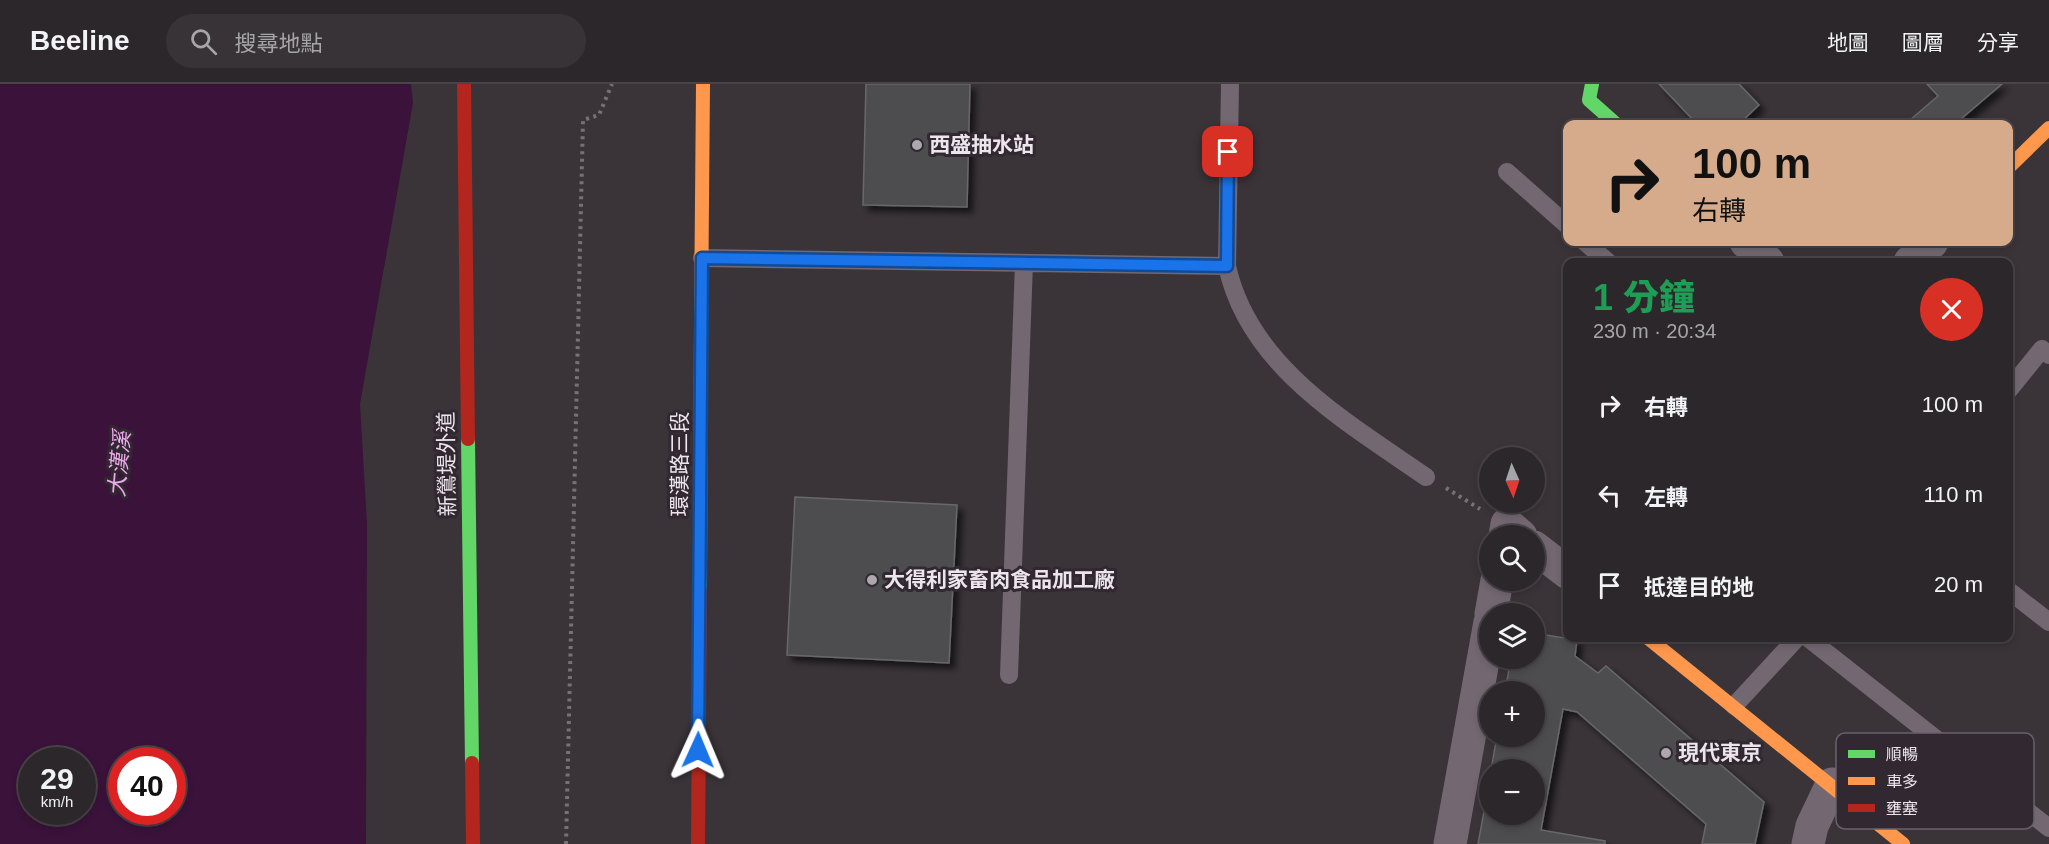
<!DOCTYPE html>
<html lang="zh-TW">
<head>
<meta charset="utf-8">
<style>
  :root { --surface:#2c272b; --page:#383337; --text:#f1f3f6; --muted:#a6a5a9; --line:#484447 }
  body { margin:0; font-family:Arial,"Noto Sans TC",sans-serif; background:var(--page); color:var(--text); height:100vh; display:flex; flex-direction:column; font-size:22px; white-space:nowrap }
  * { box-sizing:border-box; margin:0 }
  p { font-size:20px; color:var(--muted) }
  .icon { flex:none; width:33px; height:33px; fill:none; stroke:currentColor; stroke-width:2; stroke-linecap:round; stroke-linejoin:round }
  .map { position:relative; flex:1; overflow:hidden }
  .side { position:absolute; left:1563px; top:174px; width:450px; height:384px; display:flex; flex-direction:column; background:var(--surface); border-radius:12px; box-shadow:0 3px 9px #0003,0 0 0 2px var(--line) }
  .side>* { flex:none }
  .guide { position:absolute; left:1563px; top:36px; width:450px; height:126px; border-radius:12px; box-shadow:0 3px 9px #0003,0 0 0 2px var(--line); background:#d6ab8b; color:#111; overflow:hidden }
  .needle { width:39px; rotate:177deg }
  .fabs { position:absolute; left:1479px; top:363px; display:grid; gap:12px }
  .fabs a { display:grid; place-items:center; width:66px; height:66px; border-radius:50%; background:var(--surface); box-shadow:0 3px 9px #0003,0 0 0 2px var(--line); font-size:30px }
  .speed { position:absolute; left:18px; top:663px; display:flex; gap:12px; font-size:30px; font-weight:700; text-align:center }
  .speed>* { display:grid; place-content:center; width:78px; height:78px; border-radius:50%; background:var(--surface); box-shadow:0 3px 9px #0003,0 0 0 2px var(--line); line-height:1 }
  .speed small { font-size:15px; font-weight:400 }
  .speed .limit { border:9px solid #d22; background:#fff; color:#111 }
  .pin { position:absolute; display:grid; place-items:center; width:51px; height:51px; color:#fff; margin:-26px; border-radius:12px; box-shadow:0 3px 9px #0006 }
  .me { position:absolute; width:66px; margin:-33px; rotate:1deg; stroke-linejoin:round; filter:drop-shadow(0 0 4px #0008) }
  .turn { display:flex; align-items:center; gap:21px; height:126px; padding:0 30px; font-size:27px }
  .turn .icon { width:78px; height:78px; stroke-width:2.5 }
  .turn b { display:block; font-size:42px; line-height:51px }
  .round { display:grid; place-items:center; flex:none; width:63px; height:63px; border-radius:32px; background:var(--page) }
  .summary { display:flex; align-items:center; justify-content:space-between; height:102px; padding:0 30px }
  h1 { font-size:36px; font-weight:800; line-height:45px; color:#1e9e55 }
  ul { padding:0; list-style:none }
  li { display:flex; align-items:center; gap:18px; height:90px; padding:0 30px }
  li div { flex:1 }
  li b { display:block; font-size:22px }
  li em { font-style:normal }
  header { display:flex; align-items:center; gap:36px; box-sizing:border-box; height:84px; padding:0 30px; background:var(--surface); border-bottom:2px solid var(--line) }
  header strong { font-size:28px }
  nav { display:flex; gap:33px; margin-inline-start:auto; font-size:21px }
  .search { width:420px; height:54px; background:var(--page); display:flex; align-items:center; gap:15px; box-sizing:border-box; padding:0 21px; border-radius:33px; color:var(--muted); font-size:22px }
  .map>svg:first-child { display:block }
  .water { fill:#3a123a; fill-rule:evenodd }
  .building { fill:#4d4d4f; stroke:#67686a; stroke-width:1.5; filter:url(#shadow) }
  .lines { fill:none; stroke-linecap:round; stroke-linejoin:round }
  .path { stroke:#787077; stroke-width:4; stroke-dasharray:3 4.5; stroke-linecap:butt }
  .lane { stroke:#736872; stroke-width:18 }
  .street { stroke:#736872; stroke-width:33 }
  .fast { stroke:#63d668; stroke-width:14 }
  .slow { stroke:#ff974d; stroke-width:14 }
  .jam { stroke:#b3261e; stroke-width:14 }
  .route-casing { stroke:#114b97; stroke-width:15 }
  .route { stroke:#1a73e8; stroke-width:10 }
  .poi-dot { fill:#aea7ad; stroke:#312831; stroke-width:2 }
  .labels { text-anchor:middle; stroke-width:6; stroke-linejoin:round; paint-order:stroke }
  .poi-label { font-size:21px; font-weight:bold; fill:#ece5eb; stroke:#312831; text-anchor:start }
  .street-label { font-size:21px; fill:#ece5eb; stroke:#312831 }
  .water-label { font-size:22px; font-style:italic; fill:#efa8ec; stroke:#312831 }
  .key { fill:#312831; stroke:#696169; stroke-width:1.5 }
  .key-label { font-size:16px; fill:#ece5eb }
</style>
</head>
<body>
<header>
<strong>Beeline</strong>
<div class="search"><svg class="icon" aria-label="search" viewBox="0 0 24 24"><circle cx="10" cy="10" r="6"/><path d="M15 15l6 6"/></svg>搜尋地點</div>
<nav><a>地圖</a><a>圖層</a><a>分享</a></nav>
</header>
<div class="map">
<svg width="2049" height="760" viewBox="0 0 2049 760">
  <defs>
    <filter id="shadow"><feDropShadow dx="5.5" dy="5.5" stdDeviation="3" flood-color="#0009"/></filter>
  </defs>
  <rect width="100%" height="100%" fill="#3a3439"/>
  <!-- water -->
  <path class="water" d="M 0,0 L 411,0 L 413,19 L 360,320 L 367,439 L 366,760 L 0,760 ZM 32,676 L 82,676 L 82,728 L 32,728 ZM 172,676 L 172,728 L 122,728 L 122,676 Z"/>
  <!-- building -->
  <path class="building" d="M 866,0 L 970,0 L 967,123 L 863,121 Z
    M 1659,0 L 1739,0 L 1759,21 L 1739,40 L 1697,40 Z
    M 1927,0 L 2002,0 L 1955,40 L 1914,40 L 1910,36 L 1938,12 Z
    M 795,413 L 957,421 L 949,579 L 787,571 Z
    M 1534,549 L 1577,556 L 1575,572 L 1598,589 L 1606,582 L 1764,718 L 1755,760 L 1702,760 L 1706,740 L 1577,628 L 1563,625 L 1541,746 L 1605,757 L 1605,760 L 1478,760 L 1490,695 L 1490,730 L 1534,730 L 1534,686 L 1491,686 L 1497,652 L 1534,652 L 1534,608 L 1505,608 L 1511,574 L 1534,574 Z"/>
  <g class="lines">
    <!-- path -->
    <path class="path" d="M 1446,404 L 1480,425
      M 566,760 L 583,36 L 599,31 L 612,0"/>
    <!-- lane -->
    <path class="lane" d="M 1230,0 L 1227,182 C 1249,283 1347,338 1426,393
      M 1507,88 L 1568,142
      M 1585,158 L 1608,178
      M 702,174 L 1227,182
      M 2008,307 L 2042,265 L 2049,271
      M 2008,506 L 2049,538
      M 1808,554 L 2049,744
      M 1009,591 L 1024,179
      M 1734,622 L 1797,554"/>
    <!-- street -->
    <path class="street" d="M 1746,158 L 1768,178
      M 1910,178 L 1932,158
      M 1505,452 L 1507,440 L 1521,452
      M 1534,463 L 1568,489
      M 1491,530 L 1497,496
      M 1450,760 L 1490,538
      M 1808,760 L 1812,742 L 1832,700"/>
    <!-- fast -->
    <path class="fast" d="M 1592,0 L 1589,16 L 1616,40
      M 468,355 L 472,679
      M 700,507 L 701,236"/>
    <!-- slow -->
    <path class="slow" d="M 2008,84 L 2049,44
      M 701,236 L 703,0
      M 1648,554 L 1903,760"/>
    <!-- jam -->
    <path class="jam" d="M 464,0 L 468,355
      M 472,679 L 473,760
      M 698,760 L 700,507"/>
  </g>
  <g class="lines">
    <defs>
      <path id="route" d="M 698,666 L 702,174 L 1227,182 L 1228,68"/>
    </defs>
    <!-- route casing -->
    <use href="#route" class="route-casing"/>
    <!-- route -->
    <use href="#route" class="route"/>
  </g>
  <!-- markers -->
  <g class="poi-dot">
    <circle cx="917" cy="61" r="6"/>
    <circle cx="872" cy="496" r="6"/>
    <circle cx="1666" cy="669" r="6"/>
  </g>
  <g class="labels">
    <!-- poi labels -->
    <g class="poi-label">
      <text x="929" y="68">西盛抽水站</text>
      <text x="884" y="503">大得利家畜肉食品加工廠</text>
      <text x="1678" y="676">現代東京</text>
    </g>
    <!-- street labels -->
    <g class="street-label">
      <text transform="translate(447 380) rotate(-91)" y="7">新鶯堤外道</text>
      <text transform="translate(680 380) rotate(-90)" y="7">環漢路三段</text>
    </g>
    <!-- water labels -->
    <g class="water-label">
      <text transform="translate(119 380) rotate(-85)" y="8">大漢溪</text>
    </g>
  </g>
  <!-- legend -->
  <rect x="1836" y="649" width="198" height="96" rx="9" class="key"/>
  <rect x="1848" y="666" width="27" height="8" fill="#63d668"/>
  <rect x="1848" y="693" width="27" height="8" fill="#ff974d"/>
  <rect x="1848" y="720" width="27" height="8" fill="#b3261e"/>
  <g class="key-label">
    <text x="1886" y="676">順暢</text>
    <text x="1886" y="703">車多</text>
    <text x="1886" y="730">壅塞</text>
  </g>
</svg>
<div class="fabs">
<a><svg class="needle" viewBox="-14 -14 28 28"><path d="M0-13l5 13h-10z" fill="#e53935"/><path d="M0 13l5-13h-10z" fill="#a6a5a9"/></svg></a>
<a><svg class="icon" aria-label="search" viewBox="0 0 24 24"><circle cx="10" cy="10" r="6"/><path d="M15 15l6 6"/></svg></a>
<a><svg class="icon" aria-label="layers" viewBox="0 0 24 24"><path d="M12 4l9 5-9 5-9-5zM3 14l9 5 9-5"/></svg></a>
<a>+</a>
<a>−</a>
</div>
<div class="speed"><div>29<small>km/h</small></div><div class="limit">40</div></div>
<div class="pin" style="left:1228px;top:68px;background:#d93025"><svg class="icon" aria-label="arrive" viewBox="0 0 24 24"><path d="M6 21V4h12l-3 4 3 4H6"/></svg></div>
<svg class="me" style="left:698px;top:666px" viewBox="-20 -20 40 40"><path d="M0-17L14 15 0 8-14 15z" fill="#1a73e8" stroke="#fff" stroke-width="4"/></svg>
<div class="guide">
<div class="turn"><svg class="icon" aria-label="right" viewBox="0 0 24 24"><path d="M7 20v-9h11M14 6l5 5-5 5"/></svg><div><b>100 m</b>右轉</div></div>
</div>
<section class="side">
<div class="summary"><div><h1>1 分鐘</h1><p>230 m · 20:34</p></div><a class="round" style="background:#d93025;color:#fff"><svg class="icon" aria-label="close" viewBox="0 0 24 24"><path d="M6 6l12 12M18 6L6 18"/></svg></a></div>
<ul>
<li><svg class="icon" aria-label="right" viewBox="0 0 24 24"><path d="M7 20v-9h11M14 6l5 5-5 5"/></svg><div><b>右轉</b></div><em>100 m</em></li>
<li><svg class="icon" aria-label="left" viewBox="0 0 24 24"><path d="M17 20v-9H6M10 6l-5 5 5 5"/></svg><div><b>左轉</b></div><em>110 m</em></li>
<li><svg class="icon" aria-label="arrive" viewBox="0 0 24 24"><path d="M6 21V4h12l-3 4 3 4H6"/></svg><div><b>抵達目的地</b></div><em>20 m</em></li>
</ul>
</section>
</div>
</body>
</html>
